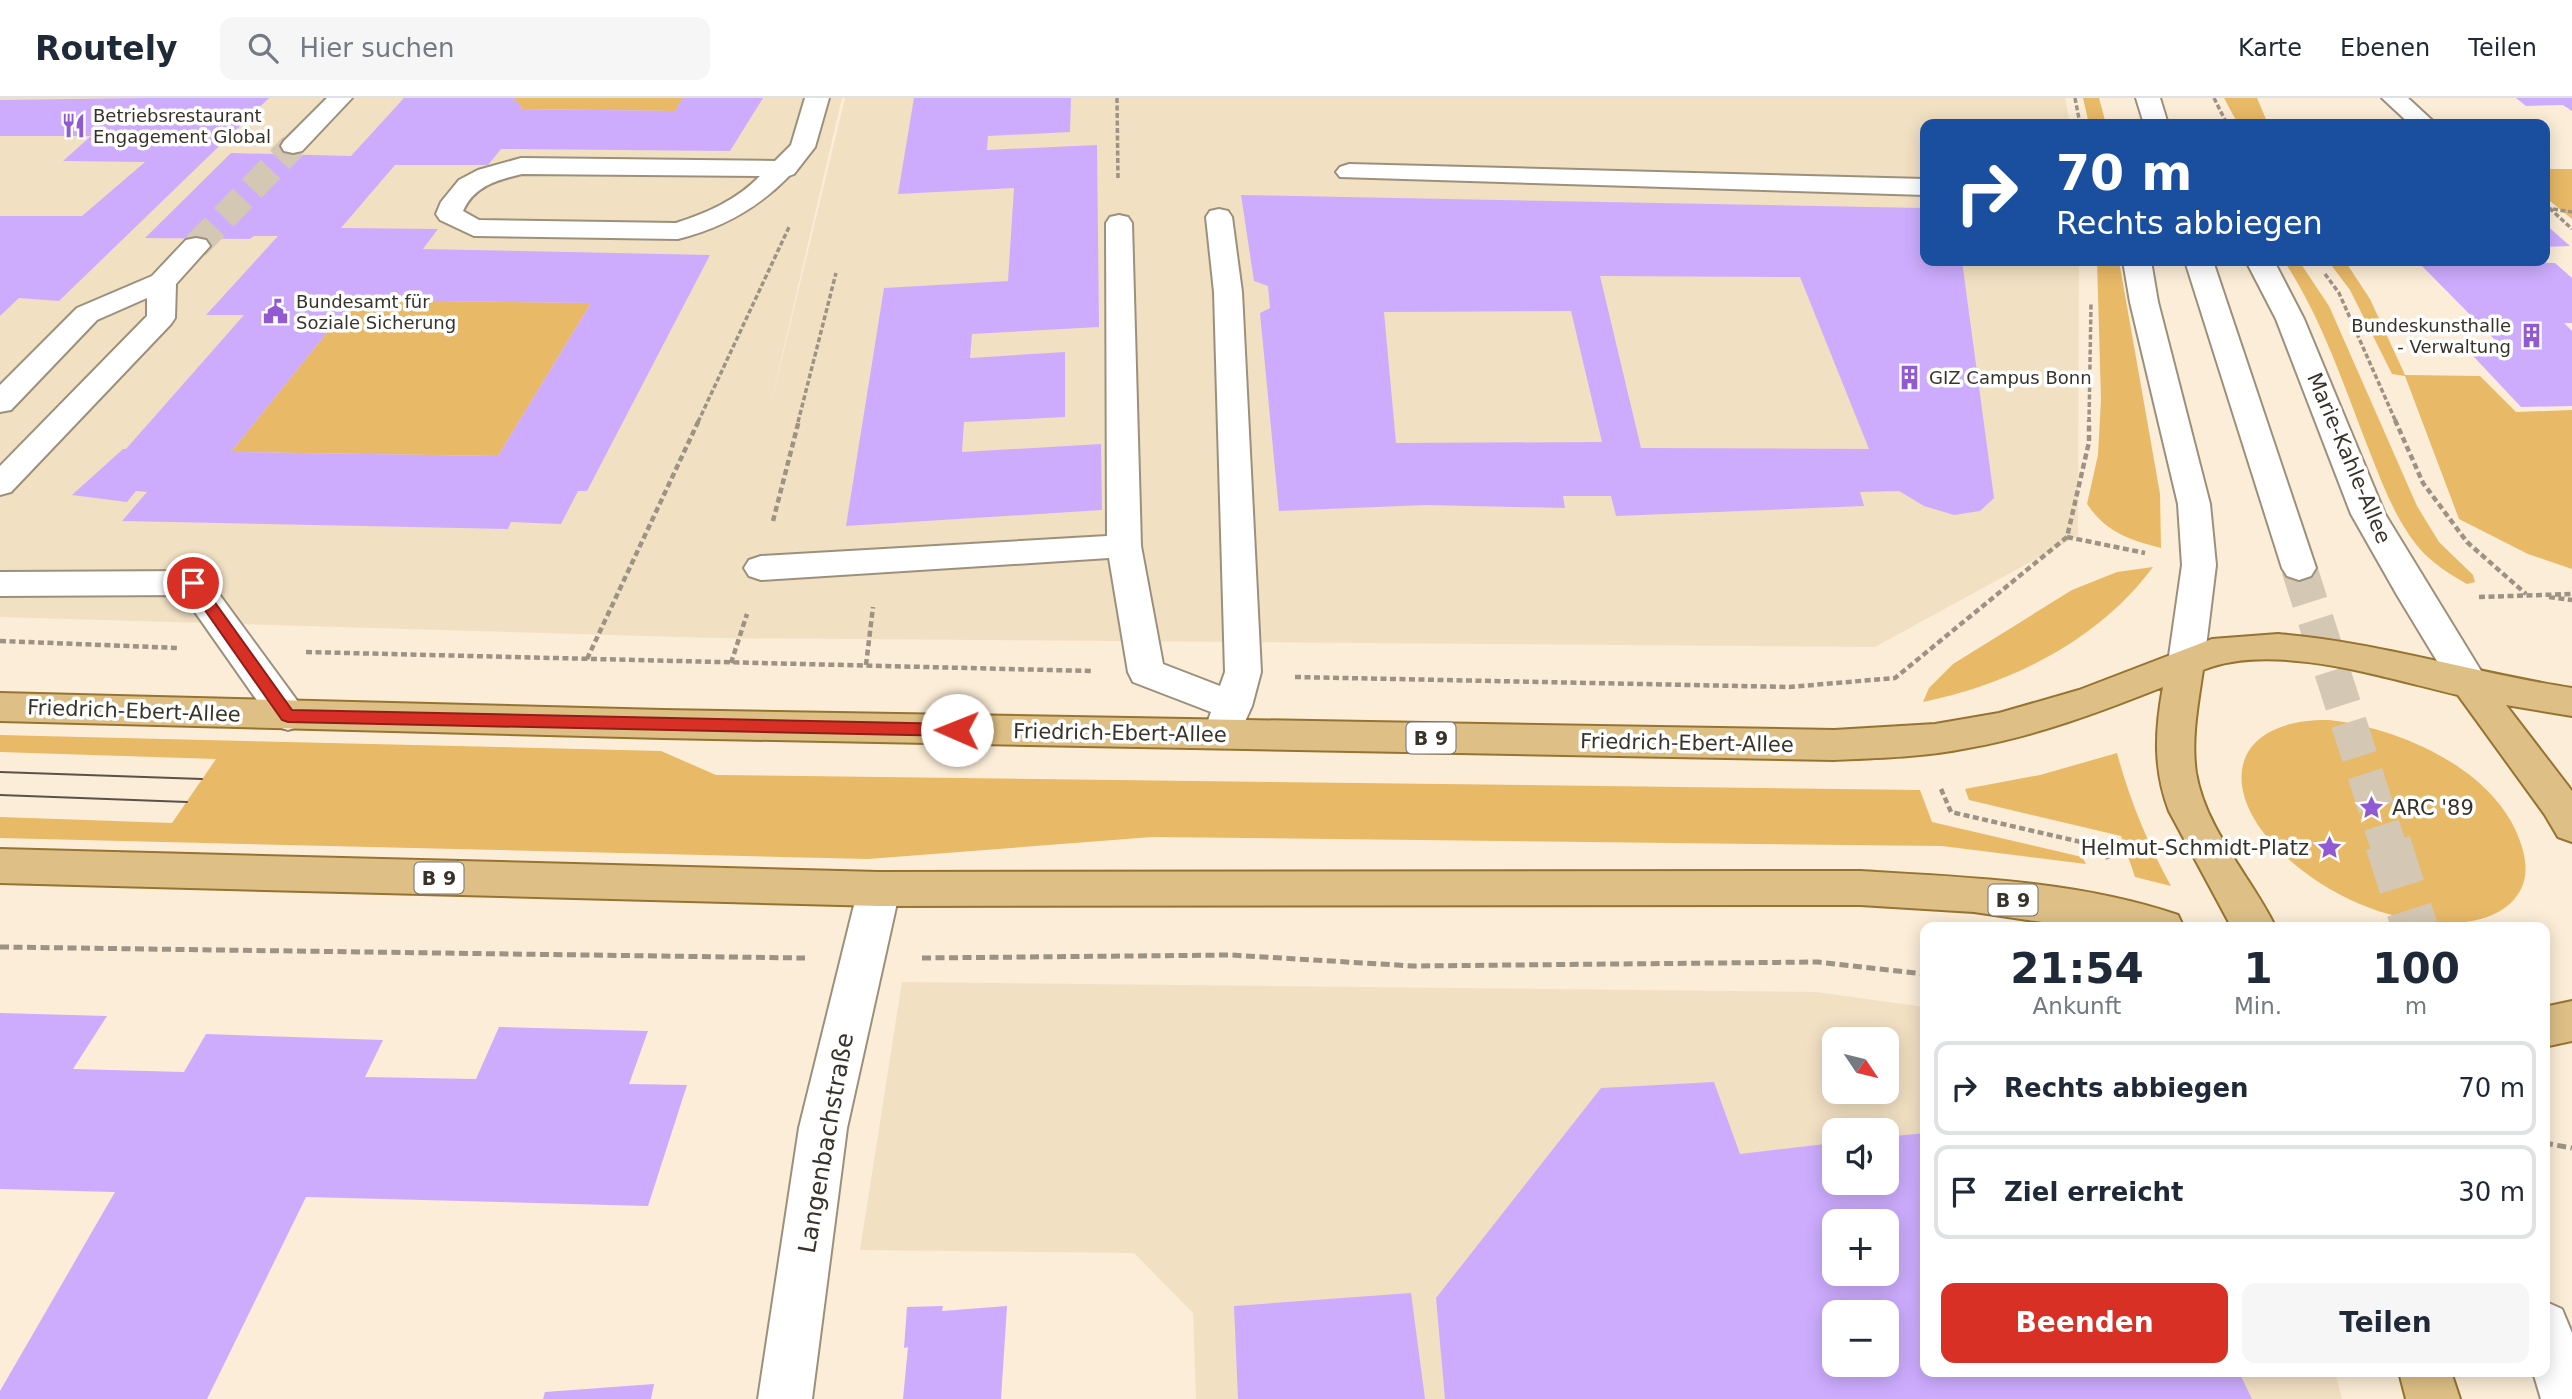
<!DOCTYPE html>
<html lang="de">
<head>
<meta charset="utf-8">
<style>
  :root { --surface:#fff; --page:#f6f6f7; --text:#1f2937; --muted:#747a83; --line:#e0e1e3; --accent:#d93025 }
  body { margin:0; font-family:"DejaVu Sans",sans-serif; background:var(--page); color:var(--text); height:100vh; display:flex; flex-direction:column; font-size:26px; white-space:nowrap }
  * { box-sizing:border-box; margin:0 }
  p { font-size:23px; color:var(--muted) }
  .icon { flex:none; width:38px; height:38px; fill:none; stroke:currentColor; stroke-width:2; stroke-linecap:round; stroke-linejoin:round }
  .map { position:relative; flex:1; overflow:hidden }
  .drawer { position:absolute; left:1920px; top:824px; width:630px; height:455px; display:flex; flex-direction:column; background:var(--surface); border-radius:14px; box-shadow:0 4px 18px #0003 }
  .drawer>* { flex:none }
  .banner { position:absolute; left:1920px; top:21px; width:630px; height:147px; border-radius:14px; box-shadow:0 4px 18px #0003; background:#1a4fa0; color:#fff; overflow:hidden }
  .needle { width:46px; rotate:125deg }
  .tools { position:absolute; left:1822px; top:929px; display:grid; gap:14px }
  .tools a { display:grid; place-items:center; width:77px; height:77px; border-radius:14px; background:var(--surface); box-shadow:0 4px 18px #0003; font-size:35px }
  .pin { position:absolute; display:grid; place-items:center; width:60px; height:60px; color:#fff; margin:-30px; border:4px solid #fff; border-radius:50%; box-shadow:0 2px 7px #0007 }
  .me { position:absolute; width:77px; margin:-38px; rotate:271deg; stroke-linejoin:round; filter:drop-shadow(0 0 5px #0008) }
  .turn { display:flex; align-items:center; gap:24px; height:147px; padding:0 21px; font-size:32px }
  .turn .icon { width:91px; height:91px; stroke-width:2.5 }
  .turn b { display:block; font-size:49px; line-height:60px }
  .eta { display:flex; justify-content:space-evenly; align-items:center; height:119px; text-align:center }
  .eta b { font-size:42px; font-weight:800; line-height:49px }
  .cta { display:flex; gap:14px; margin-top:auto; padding:14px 21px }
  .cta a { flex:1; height:80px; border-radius:14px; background:var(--accent); color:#fff; font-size:28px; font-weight:800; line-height:80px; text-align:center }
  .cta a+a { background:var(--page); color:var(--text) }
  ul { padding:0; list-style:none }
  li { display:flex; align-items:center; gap:21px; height:94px; margin:0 14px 10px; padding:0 7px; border:4px solid var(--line); border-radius:14px }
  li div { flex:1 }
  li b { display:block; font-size:26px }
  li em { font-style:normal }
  header { display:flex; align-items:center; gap:42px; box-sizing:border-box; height:98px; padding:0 35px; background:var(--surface); border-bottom:2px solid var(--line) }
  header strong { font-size:33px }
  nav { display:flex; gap:38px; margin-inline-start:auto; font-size:24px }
  .search { width:490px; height:63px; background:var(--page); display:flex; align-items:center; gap:18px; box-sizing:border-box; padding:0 24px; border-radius:14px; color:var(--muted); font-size:26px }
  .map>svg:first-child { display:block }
  .built { fill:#f2e0c3; fill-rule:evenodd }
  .green { fill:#e8b967 }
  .building { fill:#cdacfe; fill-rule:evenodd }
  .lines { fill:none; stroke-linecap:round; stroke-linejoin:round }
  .minor-tunnel-far2 { stroke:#d4c8b4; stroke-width:27; stroke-dasharray:27 13; stroke-linecap:butt }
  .minor-tunnel-far1 { stroke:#d4c8b4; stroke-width:36; stroke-dasharray:36 18; stroke-linecap:butt }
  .minor-tunnel { stroke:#d4c8b4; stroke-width:46; stroke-dasharray:46 24; stroke-linecap:butt }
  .minor-casing { stroke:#9c907c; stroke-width:4 }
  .major-casing { stroke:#967331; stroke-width:4 }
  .path-far2 { stroke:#9d9384; stroke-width:3.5; stroke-dasharray:5 2.5; stroke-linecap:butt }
  .path-far1 { stroke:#9d9384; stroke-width:4.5; stroke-dasharray:6 3.5; stroke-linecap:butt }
  .path { stroke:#9d9384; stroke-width:5; stroke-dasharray:9 4.5; stroke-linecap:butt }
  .minor { fill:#fff; fill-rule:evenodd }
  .major { fill:#dec086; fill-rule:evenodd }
  .tram { stroke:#585247; stroke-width:2 }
  .route { fill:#d93025; stroke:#8d1f18; stroke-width:2 }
  .labels { text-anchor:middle; stroke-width:7; stroke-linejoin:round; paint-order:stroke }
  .far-poi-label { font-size:18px; fill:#38332a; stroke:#fff; text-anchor:start }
  .shield { fill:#fff; stroke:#74706a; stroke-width:2 }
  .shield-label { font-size:19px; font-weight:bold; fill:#38332a }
  .street-label { font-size:21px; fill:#38332a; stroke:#fff }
  .poi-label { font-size:21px; fill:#38332a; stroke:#fff; text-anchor:start }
  .near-street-label { font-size:24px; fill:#38332a; stroke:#fff }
</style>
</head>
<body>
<header>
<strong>Routely</strong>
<div class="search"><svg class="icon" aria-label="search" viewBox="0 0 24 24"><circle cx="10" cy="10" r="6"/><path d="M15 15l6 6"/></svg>Hier suchen</div>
<nav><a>Karte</a><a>Ebenen</a><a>Teilen</a></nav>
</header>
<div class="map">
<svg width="2572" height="1301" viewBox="0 0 2572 1301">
  <rect width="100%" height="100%" fill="#fbedd7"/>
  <!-- built -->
  <path class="built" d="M 0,0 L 842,0 L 767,322 L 845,0 L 2065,0 L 2070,26 L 1925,26 L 1925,163 L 2079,163 L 2078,438 L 1875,549 L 715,540 L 0,519 Z
    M 902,884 L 1816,894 L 1925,909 L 1925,1274 L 2335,1274 L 2342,1301 L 1196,1301 L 1193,1215 L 1134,1155 L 860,1152 ZM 1834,942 L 1886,942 L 1886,994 L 1834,994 ZM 1834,1032 L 1886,1032 L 1886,1085 L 1834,1085 ZM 1834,1124 L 1886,1124 L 1886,1176 L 1834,1176 ZM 1834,1214 L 1886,1214 L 1886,1267 L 1834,1267 Z"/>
  <!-- green -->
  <path class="green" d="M 516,0 L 683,0 L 675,13 L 520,11 L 522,9 L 518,5 L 512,4 Z
    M 2083,0 L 2099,0 L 2106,26 L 2089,26 Z
    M 2224,0 L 2257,0 L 2268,26 L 2238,26 Z
    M 2544,71 L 2572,71 L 2572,121 L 2545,99 Z
    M 2097,163 L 2119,163 L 2160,396 L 2161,450 C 2129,442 2106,434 2087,406 L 2098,357 L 2101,301 Z
    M 2284,163 L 2299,163 L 2329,208 L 2417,408 L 2439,444 L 2473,477 L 2475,484 L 2467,486 C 2451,477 2432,465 2420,451 C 2398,426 2383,388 2371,357 C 2345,291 2323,222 2284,163 Z
    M 2328,163 L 2345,163 L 2370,201 L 2405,277 L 2480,278 L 2516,314 L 2572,312 L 2572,471 L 2528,456 L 2459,421 L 2405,278 L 2392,276 L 2350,192 Z
    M 369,202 L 591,205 L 498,358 L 231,354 L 346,211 L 366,205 Z
    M 2153,469 C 2099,542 2011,586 1923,604 L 1929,590 L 1953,566 L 2072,492 L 2117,474 Z
    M 2329,622 C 2401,630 2500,673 2522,749 C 2527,766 2528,784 2516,799 C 2500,820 2469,826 2444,825 C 2384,823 2325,796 2282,755 C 2216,692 2230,621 2329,622 Z
    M 0,637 L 661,653 L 716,677 L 1920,692 L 1932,724 L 2082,759 L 2086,766 L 1942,748 L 1152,739 L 868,761 L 0,740 L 0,719 L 172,725 L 216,661 L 0,654 Z
    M 2117,655 C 2130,703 2147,744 2171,788 L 2135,779 L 2121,738 L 1969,702 L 1965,691 L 2040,677 Z"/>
  <!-- building -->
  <path class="building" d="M 147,0 L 269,0 L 59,203 L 19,200 L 0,218 L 0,118 L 82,118 L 145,64 L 63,63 L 91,38 L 0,38 L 0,2 Z
    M 404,0 L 516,0 L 512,4 L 518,4 L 522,9 L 520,11 L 675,13 L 683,0 L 763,0 L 730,53 L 501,51 L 488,67 L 395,67 L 341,130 L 438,131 L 423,151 L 710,157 L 587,393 L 578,393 L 561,426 L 511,424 L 508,431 L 122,423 L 147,394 L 136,393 L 127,404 L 72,397 L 123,351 L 126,351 L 244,217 L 206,217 L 278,138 L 254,138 L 250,141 L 145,140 L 231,55 L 351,58 ZM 369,202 L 591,205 L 498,358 L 231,354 L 346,211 L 367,205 Z
    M 914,0 L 1071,0 L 1070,34 L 988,38 L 987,52 L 1097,47 L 1099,229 L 972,236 L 970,260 L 1065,254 L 1065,319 L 964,324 L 962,354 L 1101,346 L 1102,412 L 846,428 L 884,190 L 1008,183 L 1014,90 L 898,96 Z
    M 2516,0 L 2572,0 L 2572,13 L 2563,7 L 2526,8 Z
    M 1241,97 L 1925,110 L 1925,163 L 1962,163 L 1994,400 L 1980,413 L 1954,417 L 1924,408 L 1899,393 L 1860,394 L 1864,408 L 1616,418 L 1611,398 L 1563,398 L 1565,410 L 1426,407 L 1279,413 L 1260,215 L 1270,210 L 1268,188 L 1254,183 ZM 1600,178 L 1800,179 L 1869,351 L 1641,350 ZM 1571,213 L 1602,344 L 1396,345 L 1384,214 Z
    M 2544,125 L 2570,148 L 2544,149 Z
    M 2452,163 L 2555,165 L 2572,180 L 2572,225 L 2564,225 L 2572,233 L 2572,308 L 2521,309 L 2459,243 L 2496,243 L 2421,167 L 2455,166 Z
    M 0,915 L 107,918 L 73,971 L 184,974 L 206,936 L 383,942 L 365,979 L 476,981 L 499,929 L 648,933 L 629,986 L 687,987 L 648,1108 L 306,1099 L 207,1301 L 0,1301 L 0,1293 L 115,1094 L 0,1091 Z
    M 1714,984 L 1740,1056 L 1834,1045 L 1834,1085 L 1886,1085 L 1886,1039 L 1925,1035 L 1925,1274 L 2239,1274 L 2252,1301 L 1445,1301 L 1436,1200 L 1601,990 ZM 1834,1124 L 1886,1124 L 1886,1176 L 1834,1176 ZM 1834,1214 L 1886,1214 L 1886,1267 L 1834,1267 Z
    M 1411,1195 L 1425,1301 L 1238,1301 L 1234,1208 Z
    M 943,1208 L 942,1213 L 1007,1208 L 1001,1301 L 903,1301 L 908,1249 L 904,1250 L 907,1209 Z
    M 654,1286 L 651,1301 L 543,1301 L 545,1294 Z"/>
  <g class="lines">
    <!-- minor-tunnel-far2 -->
    <path class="minor-tunnel-far2" d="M 196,148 L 293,48"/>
    <!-- minor-tunnel-far1 -->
    <path class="minor-tunnel-far1" d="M 2299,470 L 2388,747"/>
    <!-- minor-tunnel -->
    <path class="minor-tunnel" d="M 2388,745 L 2415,830"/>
    <defs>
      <path id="minor" d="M 327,0 L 352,0 L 302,53 L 293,55 L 284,53 L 281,48 L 284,43 Z
        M 805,0 L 829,0 L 815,49 L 794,76 L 789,78 C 758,110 722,130 678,141 L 474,138 L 440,122 L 436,116 L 441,104 L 459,82 L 478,72 L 521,60 L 775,63 L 791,47 ZM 522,76 L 760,78 C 737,102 707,115 676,125 L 479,122 L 463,113 C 474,88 497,82 522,76 Z
        M 2136,0 L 2160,0 L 2168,26 L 2144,26 Z
        M 2382,0 L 2408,0 L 2436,26 L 2410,26 Z
        M 1349,66 L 1925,81 L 1925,97 L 1340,79 L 1336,74 L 1340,69 Z
        M 1219,111 L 1228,113 L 1232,119 L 1242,194 L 1261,574 L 1252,608 L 1237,641 L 1224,645 L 1211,641 L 1205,631 L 1211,614 L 1133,584 L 1128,574 L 1109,460 L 761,482 L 749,478 L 744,470 L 749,462 L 761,458 L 1107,438 L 1106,125 L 1110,119 L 1119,117 L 1128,119 L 1132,125 L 1141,448 L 1163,566 L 1220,588 L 1225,574 L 1214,194 L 1206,119 L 1210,113 Z
        M 196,140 L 206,142 L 210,148 L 176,186 L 175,220 L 171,226 L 11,394 L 0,397 L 0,368 L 147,218 L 147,200 L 97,222 L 11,312 L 0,314 L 0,287 L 77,210 L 152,178 L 186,142 Z
        M 2123,163 L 2151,163 L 2158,204 L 2210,406 L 2216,467 L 2204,565 L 2199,574 L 2186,578 L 2173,574 L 2168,565 L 2182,467 L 2178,406 L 2130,204 Z
        M 2185,163 L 2213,163 L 2316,470 L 2311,478 L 2299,482 L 2287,478 L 2282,470 Z
        M 2246,163 L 2274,163 L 2304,221 L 2385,416 L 2489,586 L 2483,596 L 2470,600 L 2457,596 L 2397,497 L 2351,416 L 2276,221 Z
        M 193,473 L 205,477 L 301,608 L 307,618 L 301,628 L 288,632 L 275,628 L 183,497 L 0,498 L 0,474 Z
        M 879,774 L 894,779 L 900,791 L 847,1030 L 812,1301 L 758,1301 L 799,1030 L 858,791 L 864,779 Z
        M 2544,1203 L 2562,1211 L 2572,1235 L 2572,1301 L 2541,1301 L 2533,1274 L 2544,1274 Z"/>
      <path id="major" d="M 2278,536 C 2378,544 2474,575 2572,590 L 2572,618 L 2506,607 L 2572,693 L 2572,744 L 2558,739 L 2545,717 L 2458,597 C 2385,580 2274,543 2203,572 C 2198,606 2191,641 2196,675 C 2206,733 2251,778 2276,830 L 2232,830 L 2169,713 C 2153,671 2155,632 2163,589 C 2100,614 2036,638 1968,650 C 1924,659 1879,660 1834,662 L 663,640 L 0,623 L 0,595 L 663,612 L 1834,632 L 1935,626 L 1999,615 L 2079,592 L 2212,541 Z
        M 0,751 L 879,774 L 1860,773 C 1964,779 2079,783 2178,817 L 2184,830 L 2082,830 L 1974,814 L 1860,807 L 879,808 L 0,785 Z
        M 2572,903 L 2572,943 L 2544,949 L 2544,909 Z
        M 2399,1274 L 2451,1274 L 2460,1301 L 2406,1301 Z"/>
    </defs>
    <!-- minor casing -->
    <use href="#minor" class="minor-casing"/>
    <!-- major casing -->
    <use href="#major" class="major-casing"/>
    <!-- path-far2 -->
    <path class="path-far2" d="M 1117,0 L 1118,82
      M 2075,0 L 2080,26
      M 2214,0 L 2227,26
      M 2544,105 L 2572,131
      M 2553,111 L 2572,114
      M 2325,176 L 2339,195 L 2396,324
      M 698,324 L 790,127
      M 798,324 L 836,175
      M 2089,324 L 2091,206"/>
    <!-- path-far1 -->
    <path class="path-far1" d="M 2395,322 L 2423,385 L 2467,444 L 2526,496
      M 773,423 L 799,322
      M 2067,439 L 2145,455
      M 2479,499 L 2572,496
      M 2549,499 L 2572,502
      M 0,543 L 178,550
      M 306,554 L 1091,573
      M 587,561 L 699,322
      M 731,565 L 747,516
      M 866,567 L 873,509
      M 1295,579 L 1789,589 L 1895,580 L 2067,439 L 2089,344 L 2089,322
      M 1941,691 L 1951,714 L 2094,747"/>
    <!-- path -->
    <path class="path" d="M 2087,745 L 2104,749 L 2108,761
      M 0,849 L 805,860
      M 922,860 L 1231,857 L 1413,868 L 1818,864 L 1925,876
      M 2544,1045 L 2572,1050"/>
    <!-- minor -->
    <use href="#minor" class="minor"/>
    <!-- major -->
    <use href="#major" class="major"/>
    <!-- tram -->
    <path class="tram" d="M 0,674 L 202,681
      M 0,697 L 187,704"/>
  </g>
  <!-- route -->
  <path class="route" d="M 193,480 L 198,481 L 292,612 L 957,626 L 965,632 L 957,638 L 288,624 L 282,622 L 188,488 L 185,485 L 188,481 Z"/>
  <!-- icons -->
  <defs>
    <symbol id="restaurant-bare" viewBox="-9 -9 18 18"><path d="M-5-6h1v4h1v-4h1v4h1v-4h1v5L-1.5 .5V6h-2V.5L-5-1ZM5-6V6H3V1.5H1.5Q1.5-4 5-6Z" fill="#915ad2" stroke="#fff" stroke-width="2.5" paint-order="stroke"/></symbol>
    <symbol id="civic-bare" viewBox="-9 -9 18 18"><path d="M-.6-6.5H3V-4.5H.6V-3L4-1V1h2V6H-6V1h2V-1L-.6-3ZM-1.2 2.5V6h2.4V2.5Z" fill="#915ad2" stroke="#fff" stroke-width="2.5" paint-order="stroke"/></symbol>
    <symbol id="building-bare" viewBox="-9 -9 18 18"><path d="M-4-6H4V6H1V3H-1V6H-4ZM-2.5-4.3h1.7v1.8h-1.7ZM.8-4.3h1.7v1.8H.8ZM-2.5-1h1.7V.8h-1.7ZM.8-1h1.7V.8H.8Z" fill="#915ad2" stroke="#fff" stroke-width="2.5" paint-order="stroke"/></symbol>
    <symbol id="sight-bare" viewBox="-9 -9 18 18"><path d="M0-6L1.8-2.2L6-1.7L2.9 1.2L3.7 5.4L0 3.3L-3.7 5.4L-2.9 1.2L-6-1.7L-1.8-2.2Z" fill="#915ad2" stroke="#fff" stroke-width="2.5" paint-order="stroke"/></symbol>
  </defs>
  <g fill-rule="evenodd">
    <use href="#restaurant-bare" x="56" y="10" width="35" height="35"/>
    <use href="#civic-bare" x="258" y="196" width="35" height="35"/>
    <use href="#building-bare" x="2514" y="220" width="35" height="35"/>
    <use href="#building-bare" x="1892" y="262" width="35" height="35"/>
    <use href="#sight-bare" x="2354" y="692" width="35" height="35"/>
    <use href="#sight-bare" x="2312" y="732" width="35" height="35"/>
  </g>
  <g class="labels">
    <!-- far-poi labels -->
    <g class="far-poi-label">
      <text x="93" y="24">Betriebsrestaurant<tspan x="93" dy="21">Engagement Global</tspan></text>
      <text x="296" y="210">Bundesamt für<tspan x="296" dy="21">Soziale Sicherung</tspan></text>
      <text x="2511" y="234" text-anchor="end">Bundeskunsthalle<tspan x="2511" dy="21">- Verwaltung</tspan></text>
      <text x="1929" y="286">GIZ Campus Bonn</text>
    </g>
    <!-- shield labels -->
    <g class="shield">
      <rect x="1406.5" y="624.5" width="49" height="31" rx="5"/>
      <rect x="414.5" y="764.5" width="49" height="31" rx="5"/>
      <rect x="1988.5" y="786.5" width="49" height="31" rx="5"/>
    </g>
    <g class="shield-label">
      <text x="1431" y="647">B 9</text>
      <text x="439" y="787">B 9</text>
      <text x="2013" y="809">B 9</text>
    </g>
    <!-- street labels -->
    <g class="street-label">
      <text transform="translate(2349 360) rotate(67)" y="7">Marie-Kahle-Allee</text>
      <text transform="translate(134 613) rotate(2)" y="7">Friedrich-Ebert-Allee</text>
      <text transform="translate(1120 635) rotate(1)" y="7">Friedrich-Ebert-Allee</text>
      <text transform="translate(1687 645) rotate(1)" y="7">Friedrich-Ebert-Allee</text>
    </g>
    <!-- poi labels -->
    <g class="poi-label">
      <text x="2392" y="717">ARC '89</text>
      <text x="2309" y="757" text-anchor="end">Helmut-Schmidt-Platz</text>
    </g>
    <!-- near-street labels -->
    <g class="near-street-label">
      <text transform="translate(826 1045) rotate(-80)" y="8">Langenbachstraße</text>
    </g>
  </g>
</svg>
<div class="tools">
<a><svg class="needle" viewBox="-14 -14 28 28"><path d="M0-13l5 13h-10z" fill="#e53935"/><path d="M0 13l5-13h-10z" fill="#747a83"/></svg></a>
<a><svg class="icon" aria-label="sound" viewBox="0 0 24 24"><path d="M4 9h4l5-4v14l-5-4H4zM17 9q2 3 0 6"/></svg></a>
<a>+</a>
<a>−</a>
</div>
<div class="pin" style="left:193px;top:485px;background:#d93025"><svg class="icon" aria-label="arrive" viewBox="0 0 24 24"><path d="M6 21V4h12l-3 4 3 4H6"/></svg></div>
<svg class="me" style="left:957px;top:632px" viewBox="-20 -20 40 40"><circle r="19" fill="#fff"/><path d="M0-13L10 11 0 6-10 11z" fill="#d93025"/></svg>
<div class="banner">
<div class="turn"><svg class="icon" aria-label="right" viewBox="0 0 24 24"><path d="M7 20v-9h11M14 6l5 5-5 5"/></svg><div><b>70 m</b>Rechts abbiegen</div></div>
</div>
<section class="drawer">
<div class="eta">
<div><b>21:54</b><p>Ankunft</p></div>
<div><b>1</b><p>Min.</p></div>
<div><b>100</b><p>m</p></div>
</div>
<ul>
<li><svg class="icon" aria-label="right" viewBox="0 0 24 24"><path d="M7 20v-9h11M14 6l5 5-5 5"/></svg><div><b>Rechts abbiegen</b></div><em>70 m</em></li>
<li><svg class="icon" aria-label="arrive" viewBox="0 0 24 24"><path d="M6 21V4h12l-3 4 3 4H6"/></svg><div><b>Ziel erreicht</b></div><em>30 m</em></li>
</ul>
<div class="cta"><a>Beenden</a><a>Teilen</a></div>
</section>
</div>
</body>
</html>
